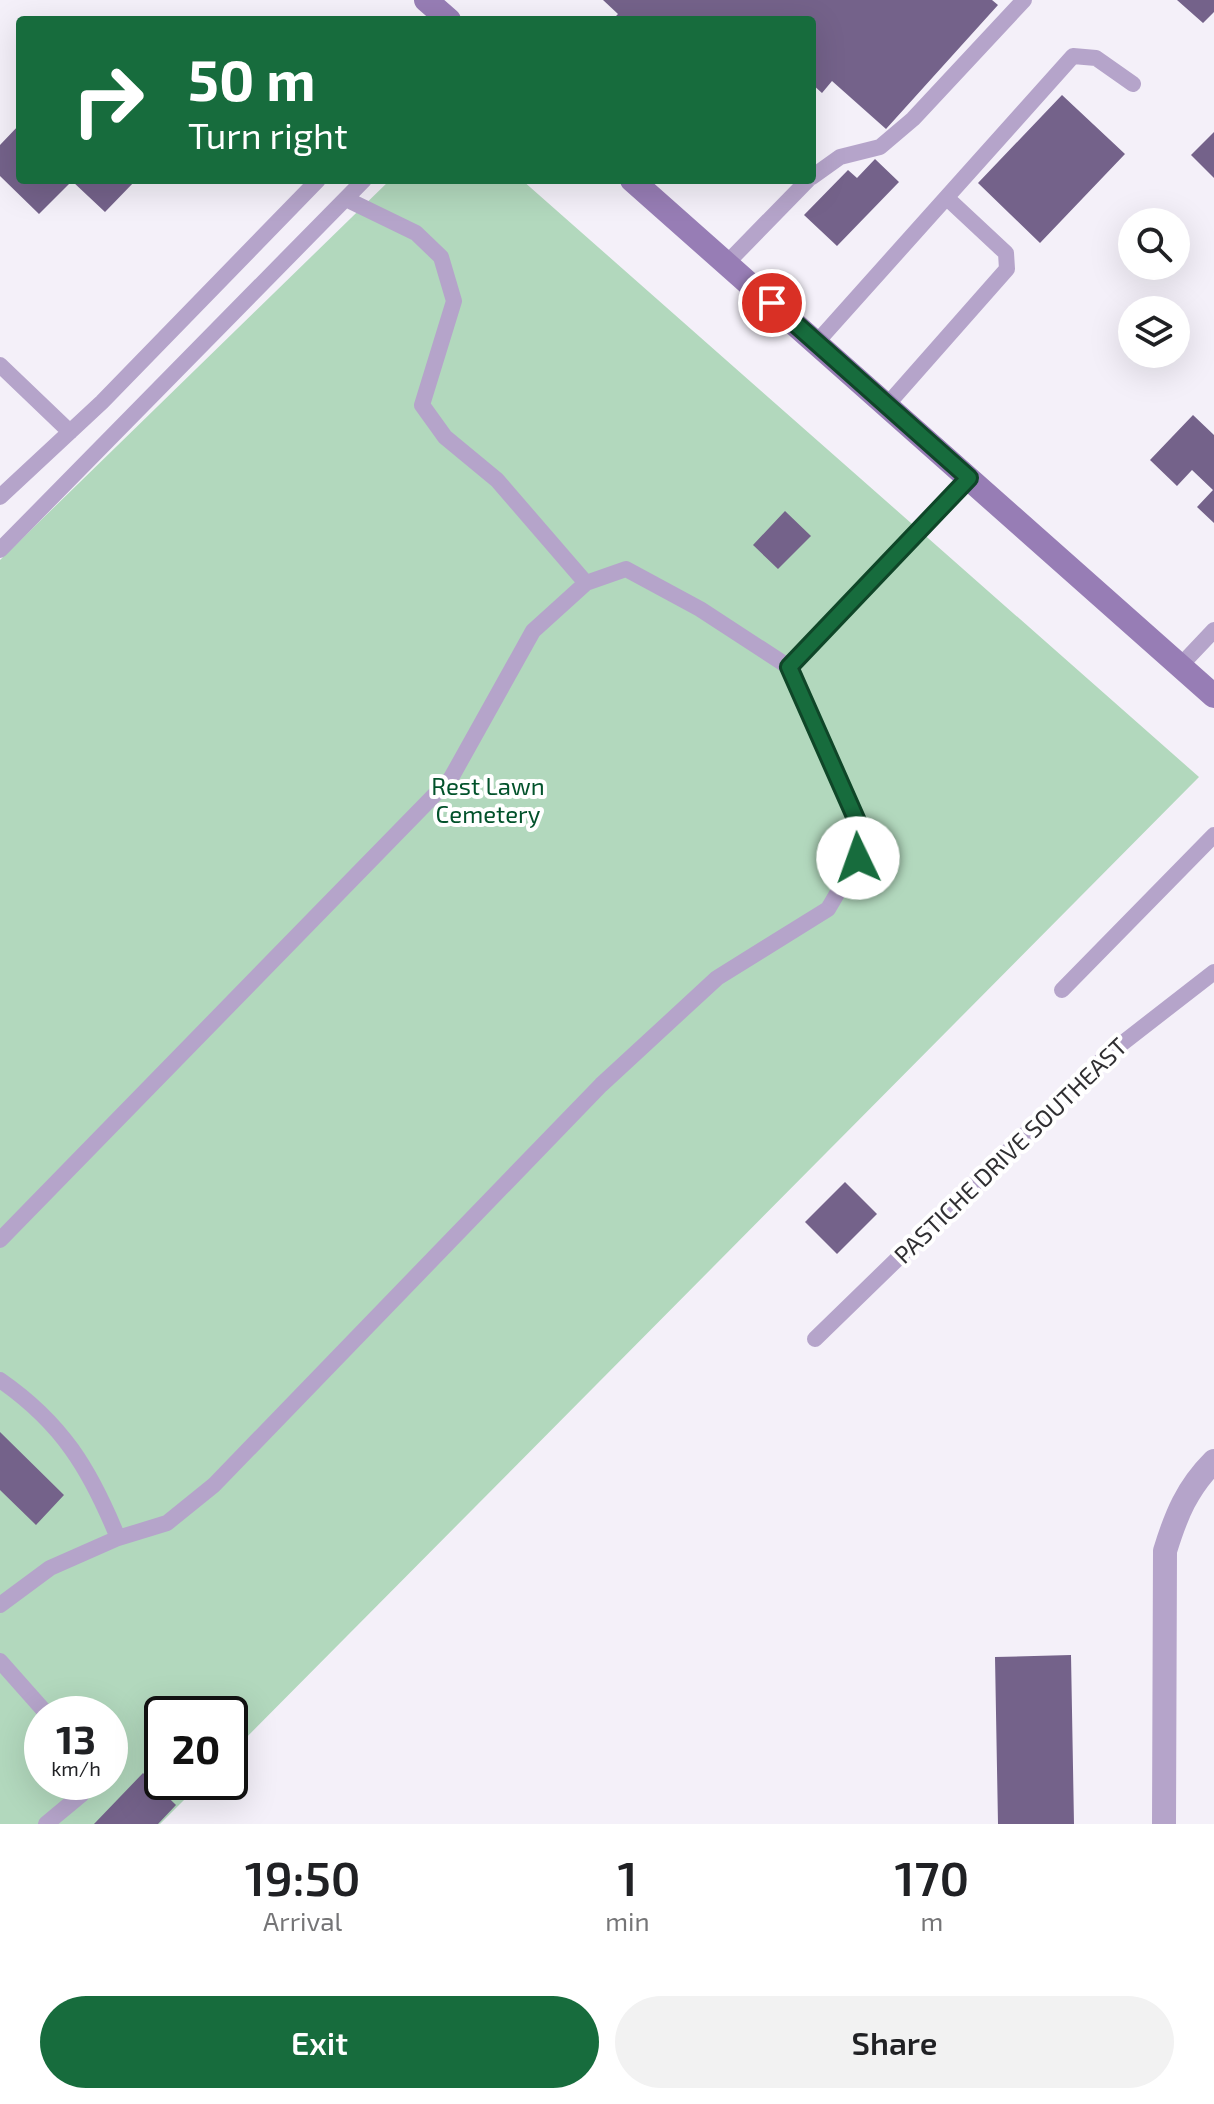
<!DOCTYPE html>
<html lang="en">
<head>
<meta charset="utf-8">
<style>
  :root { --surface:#fff; --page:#f2f2f2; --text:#202124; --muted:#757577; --accent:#176c3d }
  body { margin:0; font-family:"Exo 2",sans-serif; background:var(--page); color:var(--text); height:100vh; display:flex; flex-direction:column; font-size:30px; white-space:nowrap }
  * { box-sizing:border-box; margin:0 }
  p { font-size:26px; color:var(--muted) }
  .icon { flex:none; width:44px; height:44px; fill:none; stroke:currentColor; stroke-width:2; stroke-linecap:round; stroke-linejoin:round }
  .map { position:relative; height:1824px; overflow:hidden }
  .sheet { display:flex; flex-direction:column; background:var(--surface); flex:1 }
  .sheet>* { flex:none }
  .hud { position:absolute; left:16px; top:16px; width:800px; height:168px; border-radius:8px; box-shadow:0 8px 32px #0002; background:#176c3d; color:#fff; overflow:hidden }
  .buttons { position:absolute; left:1118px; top:208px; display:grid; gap:16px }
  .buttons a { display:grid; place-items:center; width:72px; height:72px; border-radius:50%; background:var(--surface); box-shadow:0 8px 32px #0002; font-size:40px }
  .speed { position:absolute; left:24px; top:1696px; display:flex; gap:16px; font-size:40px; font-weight:700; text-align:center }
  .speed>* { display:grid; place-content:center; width:104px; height:104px; border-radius:50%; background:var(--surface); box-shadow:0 8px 32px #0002; line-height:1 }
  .speed small { font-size:20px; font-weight:400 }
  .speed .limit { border:4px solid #111; border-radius:12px; background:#fff; color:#111 }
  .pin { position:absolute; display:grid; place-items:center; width:68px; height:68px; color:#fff; margin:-34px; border:4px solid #fff; border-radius:50%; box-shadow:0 2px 8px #0007 }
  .me { position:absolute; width:88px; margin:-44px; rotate:357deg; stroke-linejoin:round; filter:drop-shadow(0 0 6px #0008) }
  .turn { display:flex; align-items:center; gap:28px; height:168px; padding:0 40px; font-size:36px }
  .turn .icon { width:104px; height:104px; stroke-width:2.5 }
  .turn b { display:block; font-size:56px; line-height:68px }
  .eta { display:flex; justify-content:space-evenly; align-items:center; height:136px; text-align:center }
  .eta b { font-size:48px; font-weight:600; line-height:56px }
  .action { display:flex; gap:16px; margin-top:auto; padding:16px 40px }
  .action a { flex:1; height:92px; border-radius:48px; background:var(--accent); color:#fff; font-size:32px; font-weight:600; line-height:92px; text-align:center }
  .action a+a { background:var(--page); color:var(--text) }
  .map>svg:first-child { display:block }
  .green { fill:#b2d8bd; fill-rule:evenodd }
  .building { fill:#74628a }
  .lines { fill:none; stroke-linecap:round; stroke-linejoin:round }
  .lane { stroke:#b5a4ca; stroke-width:16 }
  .street { stroke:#b5a4ca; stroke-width:24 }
  .secondary { stroke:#977db5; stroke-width:24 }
  .route-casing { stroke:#0f4628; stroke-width:20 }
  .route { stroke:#176c3d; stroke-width:14 }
  .labels { text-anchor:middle; stroke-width:8; stroke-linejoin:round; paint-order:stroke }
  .park-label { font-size:24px; fill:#02522b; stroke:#fff }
  .street-label { font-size:24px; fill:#302f32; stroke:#fff }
</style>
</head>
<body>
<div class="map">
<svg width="1214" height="1824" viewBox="0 0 1214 1824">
  <rect width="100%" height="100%" fill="#f4f0f9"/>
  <!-- green -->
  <path class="green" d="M 390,180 L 522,180 L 1199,777 L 230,1754 L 230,1714 L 162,1714 L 162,1782 L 202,1782 L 160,1824 L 0,1824 L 0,560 ZM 42,1714 L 110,1714 L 110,1782 L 42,1782 Z"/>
  <!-- building -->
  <path class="building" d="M 603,0 L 992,0 L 998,5 L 886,129 L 832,81 L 822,93 L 812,84 L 812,20 L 618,20 L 615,17 L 618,14 Z
    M 1177,0 L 1214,0 L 1214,12 L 1203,23 Z
    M 1062,95 L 1125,154 L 1040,243 L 978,183 Z
    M 20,124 L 20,180 L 136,180 L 105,212 L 72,181 L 39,214 L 0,176 L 0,145 Z
    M 1214,132 L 1214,178 L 1191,155 Z
    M 875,159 L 899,182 L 837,246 L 804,215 L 848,170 L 857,178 Z
    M 1193,415 L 1214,435 L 1214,523 L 1197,507 L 1213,490 L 1192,470 L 1177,486 L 1150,460 Z
    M 785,511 L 811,536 L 778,569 L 753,545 Z
    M 845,1182 L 877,1214 L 837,1254 L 805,1222 Z
    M 0,1432 L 64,1495 L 36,1525 L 0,1490 Z
    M 1071,1655 L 1074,1824 L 998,1824 L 995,1657 Z
    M 143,1773 L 176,1805 L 158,1824 L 94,1824 Z"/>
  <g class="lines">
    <!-- lane -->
    <path class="lane" d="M 812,177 L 840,157 L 880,147 L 913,119 L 1024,0
      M 726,264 L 808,180
      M 817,342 L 1073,56 L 1096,58 L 1133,84
      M 0,365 L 70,432
      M 887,405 L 1007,269 L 1006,253 L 947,198
      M 0,497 L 102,402 L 318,180
      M 0,550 L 364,180
      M 1180,666 L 1214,630
      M 789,667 L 969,478
      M 1062,990 L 1214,835
      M 0,1240 L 451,778 L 533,631 L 586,583
      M 815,1339 L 1106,1056 L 1214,972
      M 0,1380 C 62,1423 90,1469 118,1538
      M 0,1605 L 50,1568 L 118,1538 L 167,1523 L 214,1485 L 601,1085 L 717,978 L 828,909 L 858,858 L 861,830 L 789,667 L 700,609 L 626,569 L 586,583 L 497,480 L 445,437 L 422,405 L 454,301 L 441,257 L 416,233 L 346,199
      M 0,1661 L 47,1714
      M 46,1824 L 82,1794 L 82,1782"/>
    <!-- street -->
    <path class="street" d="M 1164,1824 L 1165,1551 C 1176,1515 1187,1488 1214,1461"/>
    <!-- secondary -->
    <path class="secondary" d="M 426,0 L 449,20
      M 632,180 L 1214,696"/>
  </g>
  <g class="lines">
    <defs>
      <path id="route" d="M 772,303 L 969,478 L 789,667 L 861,830 L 858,858"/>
    </defs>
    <!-- route casing -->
    <use href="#route" class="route-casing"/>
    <!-- route -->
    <use href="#route" class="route"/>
  </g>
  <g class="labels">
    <!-- park labels -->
    <g class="park-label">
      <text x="488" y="795">Rest Lawn<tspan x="488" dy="28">Cemetery</tspan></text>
    </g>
    <!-- street labels -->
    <g class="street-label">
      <text transform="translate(1011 1151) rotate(-44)" y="8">PASTICHE DRIVE SOUTHEAST</text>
    </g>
  </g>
</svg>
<div class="buttons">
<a><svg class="icon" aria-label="search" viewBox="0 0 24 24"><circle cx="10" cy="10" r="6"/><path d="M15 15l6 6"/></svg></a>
<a><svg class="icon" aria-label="layers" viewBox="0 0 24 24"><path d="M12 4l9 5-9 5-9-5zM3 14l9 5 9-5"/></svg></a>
</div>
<div class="speed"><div>13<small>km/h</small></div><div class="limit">20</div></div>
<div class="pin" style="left:772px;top:303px;background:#d93025"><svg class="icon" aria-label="arrive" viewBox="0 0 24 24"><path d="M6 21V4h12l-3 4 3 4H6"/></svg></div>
<svg class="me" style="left:858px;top:858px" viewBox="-20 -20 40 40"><circle r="19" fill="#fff"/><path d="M0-13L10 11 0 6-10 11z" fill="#176c3d"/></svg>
<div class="hud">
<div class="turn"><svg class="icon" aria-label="right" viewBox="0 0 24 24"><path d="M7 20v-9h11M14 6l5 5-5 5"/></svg><div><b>50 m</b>Turn right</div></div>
</div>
</div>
<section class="sheet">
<div class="eta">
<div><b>19:50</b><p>Arrival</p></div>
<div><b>1</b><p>min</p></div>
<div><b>170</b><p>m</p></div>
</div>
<div class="action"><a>Exit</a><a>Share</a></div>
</section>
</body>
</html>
